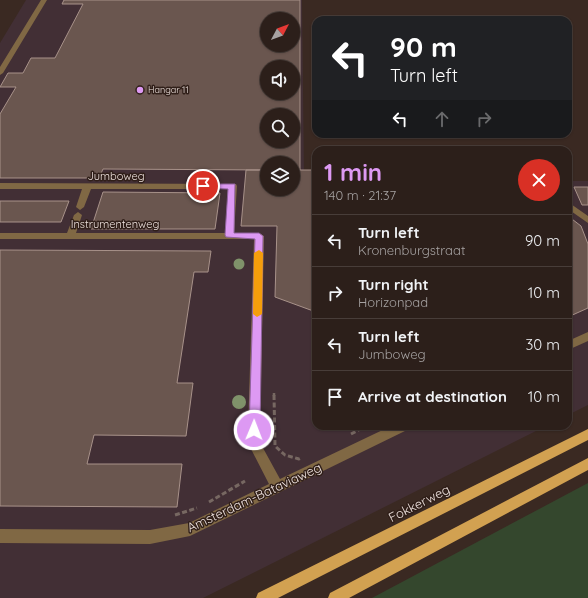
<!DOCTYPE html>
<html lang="en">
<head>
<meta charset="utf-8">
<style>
  :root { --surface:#2c1f1a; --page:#342723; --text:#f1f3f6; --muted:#a6a2a2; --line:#483d39; --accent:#dd99f3 }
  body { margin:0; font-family:Quicksand,sans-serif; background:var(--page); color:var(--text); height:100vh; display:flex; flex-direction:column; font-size:15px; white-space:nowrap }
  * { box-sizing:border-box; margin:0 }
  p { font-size:13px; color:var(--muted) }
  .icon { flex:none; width:22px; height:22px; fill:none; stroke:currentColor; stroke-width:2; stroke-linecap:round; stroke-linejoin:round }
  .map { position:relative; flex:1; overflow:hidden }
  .side { position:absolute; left:312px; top:146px; width:260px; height:284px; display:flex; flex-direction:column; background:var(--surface); border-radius:12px; box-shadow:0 1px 3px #0004,0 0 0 1px var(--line) }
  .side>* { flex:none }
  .banner { position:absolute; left:312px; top:16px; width:260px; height:122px; border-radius:12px; box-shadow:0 1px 3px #0004,0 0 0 1px var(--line); background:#202124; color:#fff; overflow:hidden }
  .needle { width:26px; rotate:49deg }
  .fabs { position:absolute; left:260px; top:12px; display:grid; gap:8px }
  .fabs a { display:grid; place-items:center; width:40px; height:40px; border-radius:50%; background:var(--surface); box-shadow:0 1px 3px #0004,0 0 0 1px var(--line); font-size:20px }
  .pin { position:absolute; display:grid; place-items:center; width:34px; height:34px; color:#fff; margin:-17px; border:2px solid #fff; border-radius:50%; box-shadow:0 1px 4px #0007 }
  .me { position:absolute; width:44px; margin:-22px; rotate:1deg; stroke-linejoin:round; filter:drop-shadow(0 0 3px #0008) }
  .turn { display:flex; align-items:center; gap:14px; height:84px; padding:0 12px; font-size:18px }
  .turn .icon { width:52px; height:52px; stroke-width:2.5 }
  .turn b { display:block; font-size:28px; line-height:34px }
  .lanes { display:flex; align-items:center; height:38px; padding:0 12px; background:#0003; justify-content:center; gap:20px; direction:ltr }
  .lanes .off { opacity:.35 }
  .round { display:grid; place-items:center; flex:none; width:42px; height:42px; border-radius:21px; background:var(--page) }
  .summary { display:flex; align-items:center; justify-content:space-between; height:68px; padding:0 12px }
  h1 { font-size:24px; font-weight:800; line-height:30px; color:var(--accent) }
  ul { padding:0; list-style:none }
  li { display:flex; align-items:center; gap:12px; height:52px; padding:0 12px; border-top:1px solid var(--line) }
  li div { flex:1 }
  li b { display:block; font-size:15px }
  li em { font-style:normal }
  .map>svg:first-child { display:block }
  .industrial { fill:#422f35; fill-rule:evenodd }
  .green { fill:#34472d }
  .building { fill:#6a564f; stroke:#a8928a; fill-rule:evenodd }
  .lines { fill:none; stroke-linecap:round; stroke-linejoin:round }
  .path-far1 { stroke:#776862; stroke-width:2.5; stroke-dasharray:4 2; stroke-linecap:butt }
  .path { stroke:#776862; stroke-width:3; stroke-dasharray:5 2.5; stroke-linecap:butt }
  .minor { fill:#806844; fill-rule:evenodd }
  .major { fill:#d2a151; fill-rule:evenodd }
  .tree { fill:#7f926a }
  .route { fill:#dd99f3; stroke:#90639e }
  .slow { fill:#f59e0b }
  .poi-dot { fill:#dd99f3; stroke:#301f19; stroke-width:1.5 }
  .labels { text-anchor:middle; stroke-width:3; stroke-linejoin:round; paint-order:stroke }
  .far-poi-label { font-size:9px; fill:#eee2de; stroke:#301f19; text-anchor:start }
  .street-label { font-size:11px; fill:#eee2de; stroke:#301f19 }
  .near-street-label { font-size:13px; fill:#eee2de; stroke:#301f19 }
</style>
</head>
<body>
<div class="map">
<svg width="588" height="598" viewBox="0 0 588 598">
  <rect width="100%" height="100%" fill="#3a2922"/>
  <!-- industrial -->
  <path class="industrial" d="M 26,0 L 302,0 L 304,177 L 316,177 L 316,426 L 546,426 L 203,598 L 0,598 L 0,43 ZM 267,19 L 293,19 L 293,45 L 267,45 ZM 267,67 L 293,67 L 293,93 L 267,93 ZM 267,115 L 293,115 L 293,141 L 267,141 ZM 267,163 L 293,163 L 293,189 L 267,189 Z
    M 568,181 L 588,181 L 588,405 L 568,415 Z"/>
  <!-- green -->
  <path class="green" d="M 588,483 L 588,598 L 372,598 Z"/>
  <!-- building -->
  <path class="building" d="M 64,0 L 300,0 L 300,170 L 293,170 L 293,163 L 267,163 L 267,170 L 103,169 L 99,178 L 0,178 L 0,114 L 16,87 L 0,87 L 8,73 L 23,73 L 31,58 L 55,58 L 83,4 L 62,4 ZM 267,19 L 293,19 L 293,45 L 267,45 ZM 267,67 L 293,67 L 293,93 L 267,93 ZM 267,115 L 293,115 L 293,141 L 267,141 Z
    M 246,170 L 267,170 L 267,189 L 293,189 L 293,170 L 316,170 L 316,312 L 275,297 L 277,226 L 241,226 Z
    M 574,187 L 588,187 L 588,205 L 582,205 Z
    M 103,192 L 220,193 L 215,229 L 91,229 Z
    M 0,201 L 69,201 L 61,222 L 0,222 Z
    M 568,216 L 581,226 L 588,244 L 588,308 L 568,317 Z
    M 0,250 L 211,251 L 208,272 L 194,272 L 177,383 L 193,383 L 186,436 L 94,435 L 87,464 L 182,464 L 177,507 L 0,506 Z"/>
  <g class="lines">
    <!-- path-far1 -->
    <path class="path-far1" d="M 274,393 L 274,396"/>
    <!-- path -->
    <path class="path" d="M 274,395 L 275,446 L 285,455 L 299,459 L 301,458
      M 351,434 L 366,426
      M 209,502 L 245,481
      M 175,515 L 197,508"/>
    <!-- minor -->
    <path class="minor" d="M 41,0 L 47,0 L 3,73 L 0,75 L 0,67 Z
      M 0,183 L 236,184 L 237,186 L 234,233 L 259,233 L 264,236 L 260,430 L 263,448 L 280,479 L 391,426 L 409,426 L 407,430 L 190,536 L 150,544 L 0,543 L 0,529 L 150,530 L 189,523 L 269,484 L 251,449 L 248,430 L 254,239 L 0,239 L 0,233 L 67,233 L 74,215 L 78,212 L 82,215 L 76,233 L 225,233 L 229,189 L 91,189 L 84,207 L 80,210 L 76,207 L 82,189 L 0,189 Z
      M 568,202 L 588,216 L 588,223 L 568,209 Z
      M 588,332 L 588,341 L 568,350 L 568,341 Z"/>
    <!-- major -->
    <path class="major" d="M 588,429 L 588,440 L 278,598 L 256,598 L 258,593 Z
      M 588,458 L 588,470 L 349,598 L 328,598 L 330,593 Z"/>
  </g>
  <!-- trees -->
  <g class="tree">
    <circle cx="239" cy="264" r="5.5"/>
    <circle cx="239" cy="402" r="7"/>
  </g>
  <!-- route -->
  <path class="route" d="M 203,184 L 235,184 L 234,233 L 259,233 L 263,236 L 260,430 L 258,433 L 254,435 L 250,433 L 249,430 L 255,239 L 226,237 L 225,235 L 228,189 L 201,188 L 201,185 Z"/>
  <!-- slow -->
  <path class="slow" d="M 259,250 L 263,253 L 262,314 L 257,317 L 253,314 L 254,253 Z"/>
  <!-- markers -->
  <circle class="poi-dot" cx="140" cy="90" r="4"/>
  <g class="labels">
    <!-- far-poi labels -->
    <g class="far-poi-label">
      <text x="148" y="93">Hangar 11</text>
    </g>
    <!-- street labels -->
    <g class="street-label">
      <text x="116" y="180">Jumboweg</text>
      <text x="115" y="228">Instrumentenweg</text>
    </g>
    <!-- near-street labels -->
    <g class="near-street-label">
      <text transform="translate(254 497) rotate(-25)" y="5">Amsterdam-Bataviaweg</text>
      <text transform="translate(419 503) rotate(-27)" y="5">Fokkerweg</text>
    </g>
  </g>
</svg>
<div class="fabs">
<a><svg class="needle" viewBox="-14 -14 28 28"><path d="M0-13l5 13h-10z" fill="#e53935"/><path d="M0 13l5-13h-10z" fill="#a6a2a2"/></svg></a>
<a><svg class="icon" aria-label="sound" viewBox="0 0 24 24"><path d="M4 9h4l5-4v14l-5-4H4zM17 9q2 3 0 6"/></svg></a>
<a><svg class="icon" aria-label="search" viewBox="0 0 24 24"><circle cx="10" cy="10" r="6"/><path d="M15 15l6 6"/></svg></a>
<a><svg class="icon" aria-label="layers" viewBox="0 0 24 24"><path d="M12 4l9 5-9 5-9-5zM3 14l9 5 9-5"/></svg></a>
</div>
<div class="pin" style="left:203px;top:186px;background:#d93025"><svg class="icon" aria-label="arrive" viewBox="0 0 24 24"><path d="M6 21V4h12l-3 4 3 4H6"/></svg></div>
<svg class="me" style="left:254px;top:430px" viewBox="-20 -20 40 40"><circle r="17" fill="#dd99f3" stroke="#fff" stroke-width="3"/><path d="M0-11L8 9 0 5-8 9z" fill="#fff"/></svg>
<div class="banner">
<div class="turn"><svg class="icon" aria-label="left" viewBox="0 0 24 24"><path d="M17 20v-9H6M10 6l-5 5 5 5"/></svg><div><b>90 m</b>Turn left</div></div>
<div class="lanes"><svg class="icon" aria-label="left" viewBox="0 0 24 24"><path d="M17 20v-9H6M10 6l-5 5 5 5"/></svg><svg class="icon off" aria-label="ahead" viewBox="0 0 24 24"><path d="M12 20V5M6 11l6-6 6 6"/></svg><svg class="icon off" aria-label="right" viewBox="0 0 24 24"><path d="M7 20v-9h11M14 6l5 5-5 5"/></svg></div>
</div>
<section class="side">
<div class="summary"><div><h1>1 min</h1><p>140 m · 21:37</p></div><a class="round" style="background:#d93025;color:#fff"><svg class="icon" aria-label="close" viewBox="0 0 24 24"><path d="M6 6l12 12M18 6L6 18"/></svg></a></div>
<ul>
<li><svg class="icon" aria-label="left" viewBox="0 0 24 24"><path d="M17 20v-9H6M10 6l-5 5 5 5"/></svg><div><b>Turn left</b><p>Kronenburgstraat</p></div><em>90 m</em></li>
<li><svg class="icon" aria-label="right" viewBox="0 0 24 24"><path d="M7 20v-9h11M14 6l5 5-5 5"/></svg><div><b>Turn right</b><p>Horizonpad</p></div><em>10 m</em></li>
<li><svg class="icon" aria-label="left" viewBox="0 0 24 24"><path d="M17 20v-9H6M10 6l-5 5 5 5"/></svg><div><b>Turn left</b><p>Jumboweg</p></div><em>30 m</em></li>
<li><svg class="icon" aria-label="arrive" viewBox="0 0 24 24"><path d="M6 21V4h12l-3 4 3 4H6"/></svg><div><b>Arrive at destination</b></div><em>10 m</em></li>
</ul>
</section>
</div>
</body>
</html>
